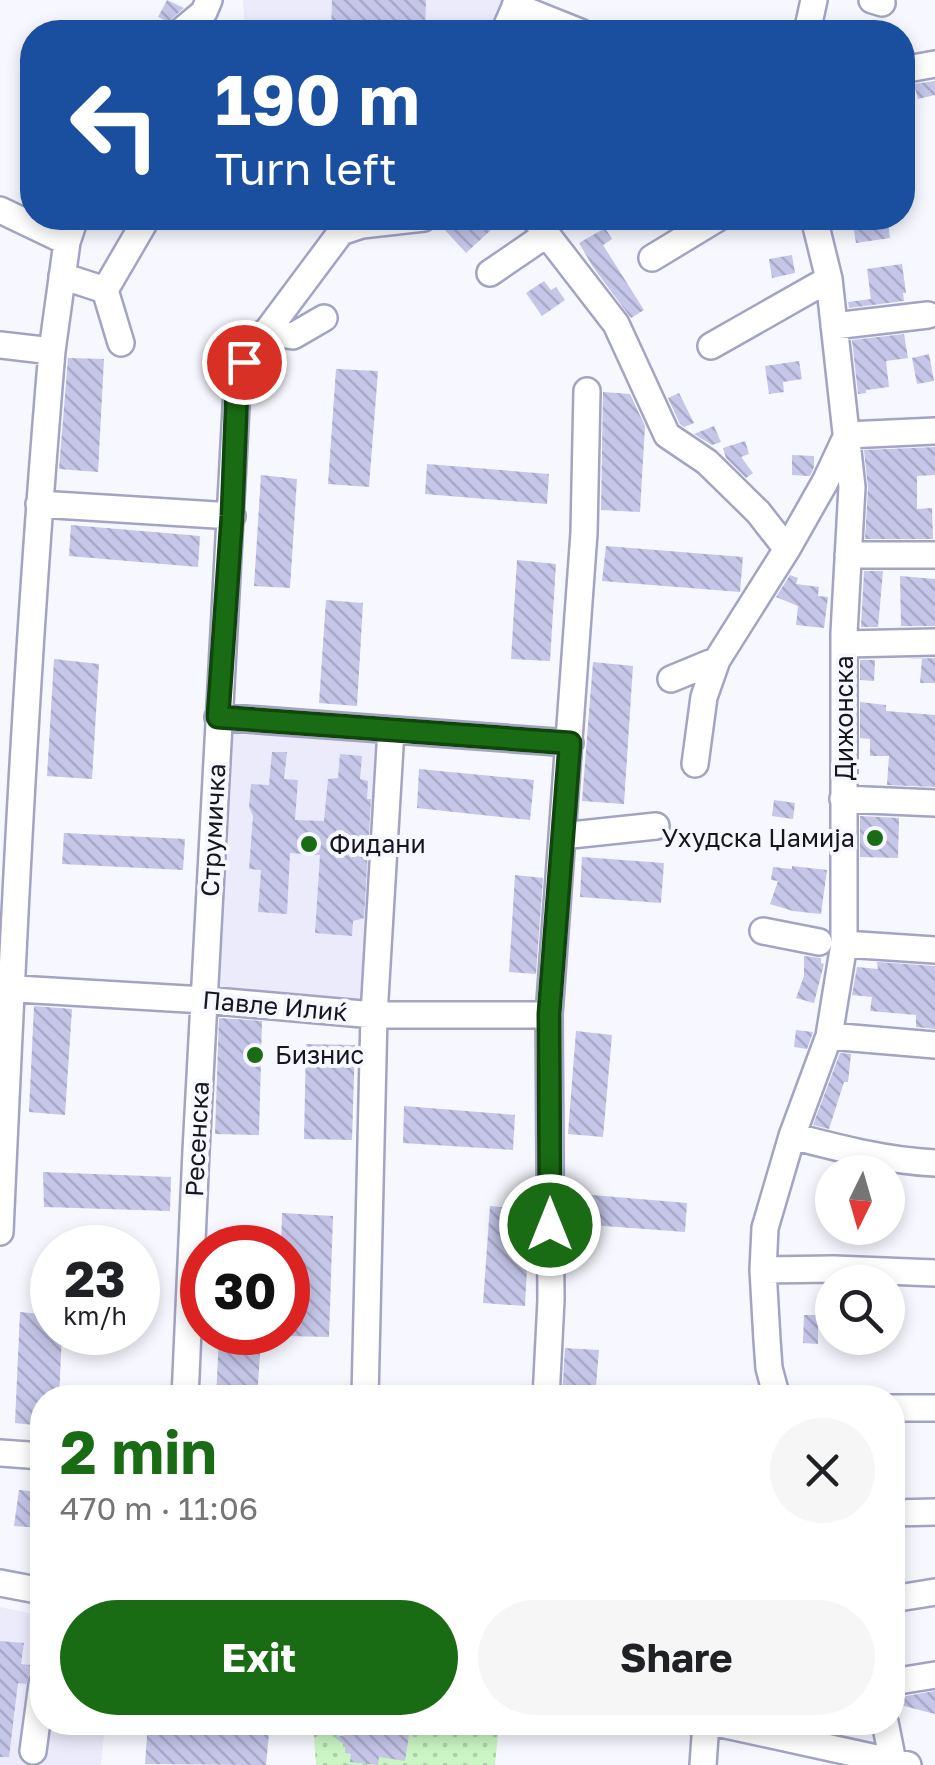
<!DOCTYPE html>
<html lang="en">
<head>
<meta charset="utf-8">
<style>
  :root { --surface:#fff; --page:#f6f6f6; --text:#202124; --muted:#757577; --accent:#196c13 }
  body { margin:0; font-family:"Golos Text",sans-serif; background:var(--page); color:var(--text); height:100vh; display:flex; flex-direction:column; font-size:38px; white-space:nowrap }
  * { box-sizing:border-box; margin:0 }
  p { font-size:32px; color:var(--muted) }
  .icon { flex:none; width:55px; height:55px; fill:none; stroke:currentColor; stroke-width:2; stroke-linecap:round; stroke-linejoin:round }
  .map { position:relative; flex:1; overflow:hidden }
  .details { position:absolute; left:30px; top:1385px; width:875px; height:350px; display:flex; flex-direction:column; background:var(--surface); border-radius:40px; box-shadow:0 5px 15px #0003 }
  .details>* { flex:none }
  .hud { position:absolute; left:20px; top:20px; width:895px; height:210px; border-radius:40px; box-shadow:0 5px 15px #0003; background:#1a4fa0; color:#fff; overflow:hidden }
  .needle { width:65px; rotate:185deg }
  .tools { position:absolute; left:815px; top:1155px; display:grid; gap:20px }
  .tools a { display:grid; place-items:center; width:90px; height:90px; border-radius:50%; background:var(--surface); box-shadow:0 5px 15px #0003; font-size:50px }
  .speed { position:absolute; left:30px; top:1225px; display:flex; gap:20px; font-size:50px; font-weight:700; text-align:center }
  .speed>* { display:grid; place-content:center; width:130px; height:130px; border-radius:50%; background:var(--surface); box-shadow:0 5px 15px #0003; line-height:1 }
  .speed small { font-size:25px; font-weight:400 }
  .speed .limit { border:15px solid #d22; background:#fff; color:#111 }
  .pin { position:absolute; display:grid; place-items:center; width:85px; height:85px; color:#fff; margin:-42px; border:5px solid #fff; border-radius:50%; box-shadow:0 2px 10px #0007 }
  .me { position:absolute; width:110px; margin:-55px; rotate:0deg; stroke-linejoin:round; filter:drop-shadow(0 0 8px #0008) }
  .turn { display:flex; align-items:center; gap:35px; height:210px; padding:0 30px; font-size:45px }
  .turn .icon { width:130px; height:130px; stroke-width:2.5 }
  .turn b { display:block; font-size:70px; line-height:85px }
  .round { display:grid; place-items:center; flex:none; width:105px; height:105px; border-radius:52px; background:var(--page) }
  .overview { display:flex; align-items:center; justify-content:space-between; height:170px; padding:0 30px }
  h1 { font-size:60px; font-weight:700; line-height:75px; color:var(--accent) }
  .primary-button { display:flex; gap:20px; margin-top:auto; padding:20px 30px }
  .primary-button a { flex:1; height:115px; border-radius:60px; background:var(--accent); color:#fff; font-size:40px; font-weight:700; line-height:115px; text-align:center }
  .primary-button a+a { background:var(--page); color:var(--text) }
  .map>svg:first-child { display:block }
  .built { fill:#ebebfc }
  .grass { fill:url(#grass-dots) }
  .building { fill:url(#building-back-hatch) }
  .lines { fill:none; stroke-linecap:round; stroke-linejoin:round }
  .minor-casing { stroke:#a3a3c4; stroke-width:30 }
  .minor { stroke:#fff; stroke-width:25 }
  .route-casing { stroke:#10460c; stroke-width:25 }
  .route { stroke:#196c13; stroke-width:18 }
  .poi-dot { fill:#196c13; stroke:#f7f7ff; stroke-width:4 }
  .labels { text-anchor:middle; stroke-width:8; stroke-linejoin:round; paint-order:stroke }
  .street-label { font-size:25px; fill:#161622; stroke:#f7f7ff }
  .poi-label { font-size:25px; fill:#161622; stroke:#f7f7ff; text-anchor:start }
</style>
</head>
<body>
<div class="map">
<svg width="935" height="1765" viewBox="0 0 935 1765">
  <defs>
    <pattern id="grass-dots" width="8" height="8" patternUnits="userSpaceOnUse" patternTransform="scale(2.5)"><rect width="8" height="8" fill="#cbf5c5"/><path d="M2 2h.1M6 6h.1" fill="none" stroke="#aed1a9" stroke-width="1.8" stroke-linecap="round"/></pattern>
    <pattern id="building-back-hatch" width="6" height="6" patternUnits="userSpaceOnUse" patternTransform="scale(2.5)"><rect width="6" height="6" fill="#c5c6e8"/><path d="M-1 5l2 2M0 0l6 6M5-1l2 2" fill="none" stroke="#a8a9c7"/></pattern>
  </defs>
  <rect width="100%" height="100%" fill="#f7f7ff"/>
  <!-- built -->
  <path class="built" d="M 243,0 L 503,0 L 496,32 L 245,32 Z
    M 228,730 L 387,743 L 374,1001 L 214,986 Z
    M 0,1607 L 42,1616 L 42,1722 L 105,1723 L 101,1765 L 0,1765 Z"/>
  <!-- grass -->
  <path class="grass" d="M 313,1723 L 499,1723 L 495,1765 L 316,1765 Z"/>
  <!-- building -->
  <path class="building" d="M 167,0 L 184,8 L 168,22 L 158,17 Z
    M 332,0 L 426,0 L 425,32 L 331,32 Z
    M 935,81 L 935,95 L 918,99 L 914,84 Z
    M 458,218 L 504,218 L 466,253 L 445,230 Z
    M 852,218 L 887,218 L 890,238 L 856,243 Z
    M 605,228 L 612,239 L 603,245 L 644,310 L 631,318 L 593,267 L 579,243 Z
    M 792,255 L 795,273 L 772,278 L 769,259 Z
    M 902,264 L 906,293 L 903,293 L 904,301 L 849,308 L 848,302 L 871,299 L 867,269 Z
    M 544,281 L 551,290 L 556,287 L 565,300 L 542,316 L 526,293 Z
    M 904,334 L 908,358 L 886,361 L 889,387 L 866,390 L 866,393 L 858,394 L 852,340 Z
    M 929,354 L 934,381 L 917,384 L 912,358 Z
    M 68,358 L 104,359 L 98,472 L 59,469 Z
    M 799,361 L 802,379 L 783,382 L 784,392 L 769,394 L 765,366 Z
    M 336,369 L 378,371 L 369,487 L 328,484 Z
    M 603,392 L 630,394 L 645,426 L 640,512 L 601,510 Z
    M 679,393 L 694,423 L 684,427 L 680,424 L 668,398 Z
    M 714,426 L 721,442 L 712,445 L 694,434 Z
    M 745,441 L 749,454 L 741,457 L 753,473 L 746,478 L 726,458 L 723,448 Z
    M 935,447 L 935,475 L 917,476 L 917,509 L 932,508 L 933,539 L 865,539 L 868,488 L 864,450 Z
    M 792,455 L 814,456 L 814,467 L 810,476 L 792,475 Z
    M 427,464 L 549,474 L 547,504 L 425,494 Z
    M 261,475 L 297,479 L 290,588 L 254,586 Z
    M 71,525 L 200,536 L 198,567 L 69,556 Z
    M 606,546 L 743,557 L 740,592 L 602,581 Z
    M 517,560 L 556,564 L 550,661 L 511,659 Z
    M 864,571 L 883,571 L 878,627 L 861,627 Z
    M 790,575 L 798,578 L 796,584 L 819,587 L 818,596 L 828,597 L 824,628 L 796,625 L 798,606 L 776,597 Z
    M 900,576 L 935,579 L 935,626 L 901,626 Z
    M 326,600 L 363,603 L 357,706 L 319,703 Z
    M 935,658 L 935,683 L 920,683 L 922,659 L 906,659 Z
    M 54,659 L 99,664 L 92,779 L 47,776 Z
    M 860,660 L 875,660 L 874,681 L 860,680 Z
    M 593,662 L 633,666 L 624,804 L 582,801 Z
    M 860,702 L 886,705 L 886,711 L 935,715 L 935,787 L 887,785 L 889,756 L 870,756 L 870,739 L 860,738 Z
    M 272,752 L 287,752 L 284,779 L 298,780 L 295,820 L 324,821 L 328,779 L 338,778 L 340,754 L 362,756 L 360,779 L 368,781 L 367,799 L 371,799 L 364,918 L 353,921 L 352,936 L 315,933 L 320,855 L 290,853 L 287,914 L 258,912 L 261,870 L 249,869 L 253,816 L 249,807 L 251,784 L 269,785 Z
    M 419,769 L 534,780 L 530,820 L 417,808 Z
    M 774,800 L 795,803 L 793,819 L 772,816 Z
    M 860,816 L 899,818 L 898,858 L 860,857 Z
    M 64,833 L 185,839 L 183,870 L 62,864 Z
    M 582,857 L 664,863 L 661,903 L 580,897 Z
    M 792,866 L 827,870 L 821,914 L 793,911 L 770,904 L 778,881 L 771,880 L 773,867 L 792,869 Z
    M 515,875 L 543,878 L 536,974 L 509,972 Z
    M 804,956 L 821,958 L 821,963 L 824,964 L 814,1003 L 796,998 L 804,976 Z
    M 877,962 L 935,966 L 935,1029 L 916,1027 L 916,1015 L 870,1011 L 872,997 L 852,995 L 857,967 L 878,969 Z
    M 34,1006 L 72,1009 L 65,1115 L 29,1112 Z
    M 219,1018 L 262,1021 L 259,1135 L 215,1134 Z
    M 796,1030 L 813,1032 L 807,1049 L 794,1047 Z
    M 576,1031 L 612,1035 L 603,1137 L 568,1134 Z
    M 306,1044 L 355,1045 L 352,1140 L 304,1139 Z
    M 840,1053 L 851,1054 L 848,1082 L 844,1082 L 829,1129 L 813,1125 Z
    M 404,1106 L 515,1115 L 513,1150 L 403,1143 Z
    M 43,1172 L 171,1177 L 170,1211 L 44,1207 Z
    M 580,1194 L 687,1203 L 685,1232 L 578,1224 Z
    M 490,1206 L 530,1210 L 525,1306 L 483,1303 Z
    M 282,1213 L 333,1216 L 329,1337 L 288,1336 L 288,1248 L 281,1248 Z
    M 20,1312 L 52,1315 L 52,1332 L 62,1332 L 59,1398 L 42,1398 L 42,1426 L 15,1423 Z
    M 804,1315 L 818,1315 L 818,1344 L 803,1343 Z
    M 219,1336 L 261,1339 L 257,1398 L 216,1398 Z
    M 565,1348 L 599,1350 L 595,1398 L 562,1398 Z
    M 19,1490 L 42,1492 L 42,1528 L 14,1526 Z
    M 0,1641 L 24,1643 L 21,1664 L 39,1666 L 38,1669 L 29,1675 L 26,1684 L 18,1683 L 9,1757 L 0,1757 Z
    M 935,1691 L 935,1714 L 900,1705 L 901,1697 Z
    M 148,1722 L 270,1722 L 266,1765 L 145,1764 Z
    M 357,1722 L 383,1722 L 382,1731 L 409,1734 L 405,1761 L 379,1757 L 378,1765 L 350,1762 L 351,1754 L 345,1753 L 345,1745 L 334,1737 L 347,1735 L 348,1727 L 356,1728 Z"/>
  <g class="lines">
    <defs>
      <path id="minor" d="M 872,0 L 882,3
        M 515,6 L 580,32
        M 180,32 L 204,12 L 209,0
        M 504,32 L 518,0
        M 807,32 L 814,0
        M 902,70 L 935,64
        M 0,210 L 67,242
        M 534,218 L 616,324 L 667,435 L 707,462 L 758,512 L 787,549
        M 652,258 L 718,218
        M 490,273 L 547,234
        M 62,276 L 105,290 L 121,343
        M 105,290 L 147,218
        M 834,326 L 928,315
        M 265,332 L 293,336 L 324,318
        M 0,345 L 52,351 C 27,644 13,938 0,1232
        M 711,346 L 829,279
        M 52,351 L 67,242 L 75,218
        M 39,504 L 232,516
        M 848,555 L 935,555
        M 844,644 L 935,642
        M 671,679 L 717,660
        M 218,717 L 570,743
        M 695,764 L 704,697 L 717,660 L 787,549 L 825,482 L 847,435 L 935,431
        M 843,799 L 935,803
        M 562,836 L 656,826
        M 763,931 L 819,942
        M 844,944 L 935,950
        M 0,988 L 204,1000 L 374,1015 L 549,1015
        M 829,1036 L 935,1045
        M 792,1136 C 838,1148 887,1161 935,1163
        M 763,1270 L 834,1269 L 935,1273
        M 185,1398 L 196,1151 L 237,389 L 244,362 L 341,232 L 362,225 L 424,218
        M 365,1398 L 374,1015 L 391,730
        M 546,1398 L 551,1300 L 549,1015 L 584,533 L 587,391
        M 777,1398 L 769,1368 L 767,1340 L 763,1270 L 765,1228 L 792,1136 L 829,1036 L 844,944 L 844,633 L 852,487 L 829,279 L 814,218
        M 892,1408 L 935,1408
        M 0,1453 L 42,1456
        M 892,1513 L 935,1512
        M 0,1583 L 42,1591
        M 892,1599 L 935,1592
        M 892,1682 L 935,1675
        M 712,1722 L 908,1765
        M 885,1722 L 893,1762
        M 33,1751 L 42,1684
        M 703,1765 L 706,1722"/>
    </defs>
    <!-- minor casing -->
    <use href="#minor" class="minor-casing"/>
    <!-- minor -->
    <use href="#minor" class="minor"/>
  </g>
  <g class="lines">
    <defs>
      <path id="route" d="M 244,362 L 237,389 L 232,516 L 218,717 L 570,743 L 549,1014 L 550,1225"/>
    </defs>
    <!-- route casing -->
    <use href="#route" class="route-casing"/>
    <!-- route -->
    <use href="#route" class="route"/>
  </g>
  <!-- markers -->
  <g class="poi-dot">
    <circle cx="875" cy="838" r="10"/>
    <circle cx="309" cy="844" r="10"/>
    <circle cx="255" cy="1055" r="10"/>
  </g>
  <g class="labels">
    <!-- street labels -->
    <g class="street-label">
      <text transform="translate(844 718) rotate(-90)" y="9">Дижонска</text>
      <text transform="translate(213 830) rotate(-87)" y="9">Струмичка</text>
      <text transform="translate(275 1006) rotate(5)" y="9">Павле Илиќ</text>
      <text transform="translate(197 1139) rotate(-87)" y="9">Ресенска</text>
    </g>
    <!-- poi labels -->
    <g class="poi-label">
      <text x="855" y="847" text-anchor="end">Ухудска Џамија</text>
      <text x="329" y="853">Фидани</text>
      <text x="275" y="1064">Бизнис</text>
    </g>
  </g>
</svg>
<div class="tools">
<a><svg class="needle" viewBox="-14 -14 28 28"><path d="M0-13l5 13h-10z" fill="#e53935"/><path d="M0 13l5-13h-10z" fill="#757577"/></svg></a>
<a><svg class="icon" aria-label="search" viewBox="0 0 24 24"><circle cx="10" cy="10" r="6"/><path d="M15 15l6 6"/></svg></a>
</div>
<div class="speed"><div>23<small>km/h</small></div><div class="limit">30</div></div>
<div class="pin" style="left:244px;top:362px;background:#d93025"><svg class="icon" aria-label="arrive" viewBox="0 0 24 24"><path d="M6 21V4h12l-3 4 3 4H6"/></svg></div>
<svg class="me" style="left:550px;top:1225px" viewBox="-20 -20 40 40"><circle r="17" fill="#196c13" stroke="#fff" stroke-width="3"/><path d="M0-11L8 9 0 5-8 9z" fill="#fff"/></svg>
<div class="hud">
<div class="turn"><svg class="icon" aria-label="left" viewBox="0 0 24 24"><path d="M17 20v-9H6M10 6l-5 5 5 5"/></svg><div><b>190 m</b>Turn left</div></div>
</div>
<section class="details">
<div class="overview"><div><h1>2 min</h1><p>470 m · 11:06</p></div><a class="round"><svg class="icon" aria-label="close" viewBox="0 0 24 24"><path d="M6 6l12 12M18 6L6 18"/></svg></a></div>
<div class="primary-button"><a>Exit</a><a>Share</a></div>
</section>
</div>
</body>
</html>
